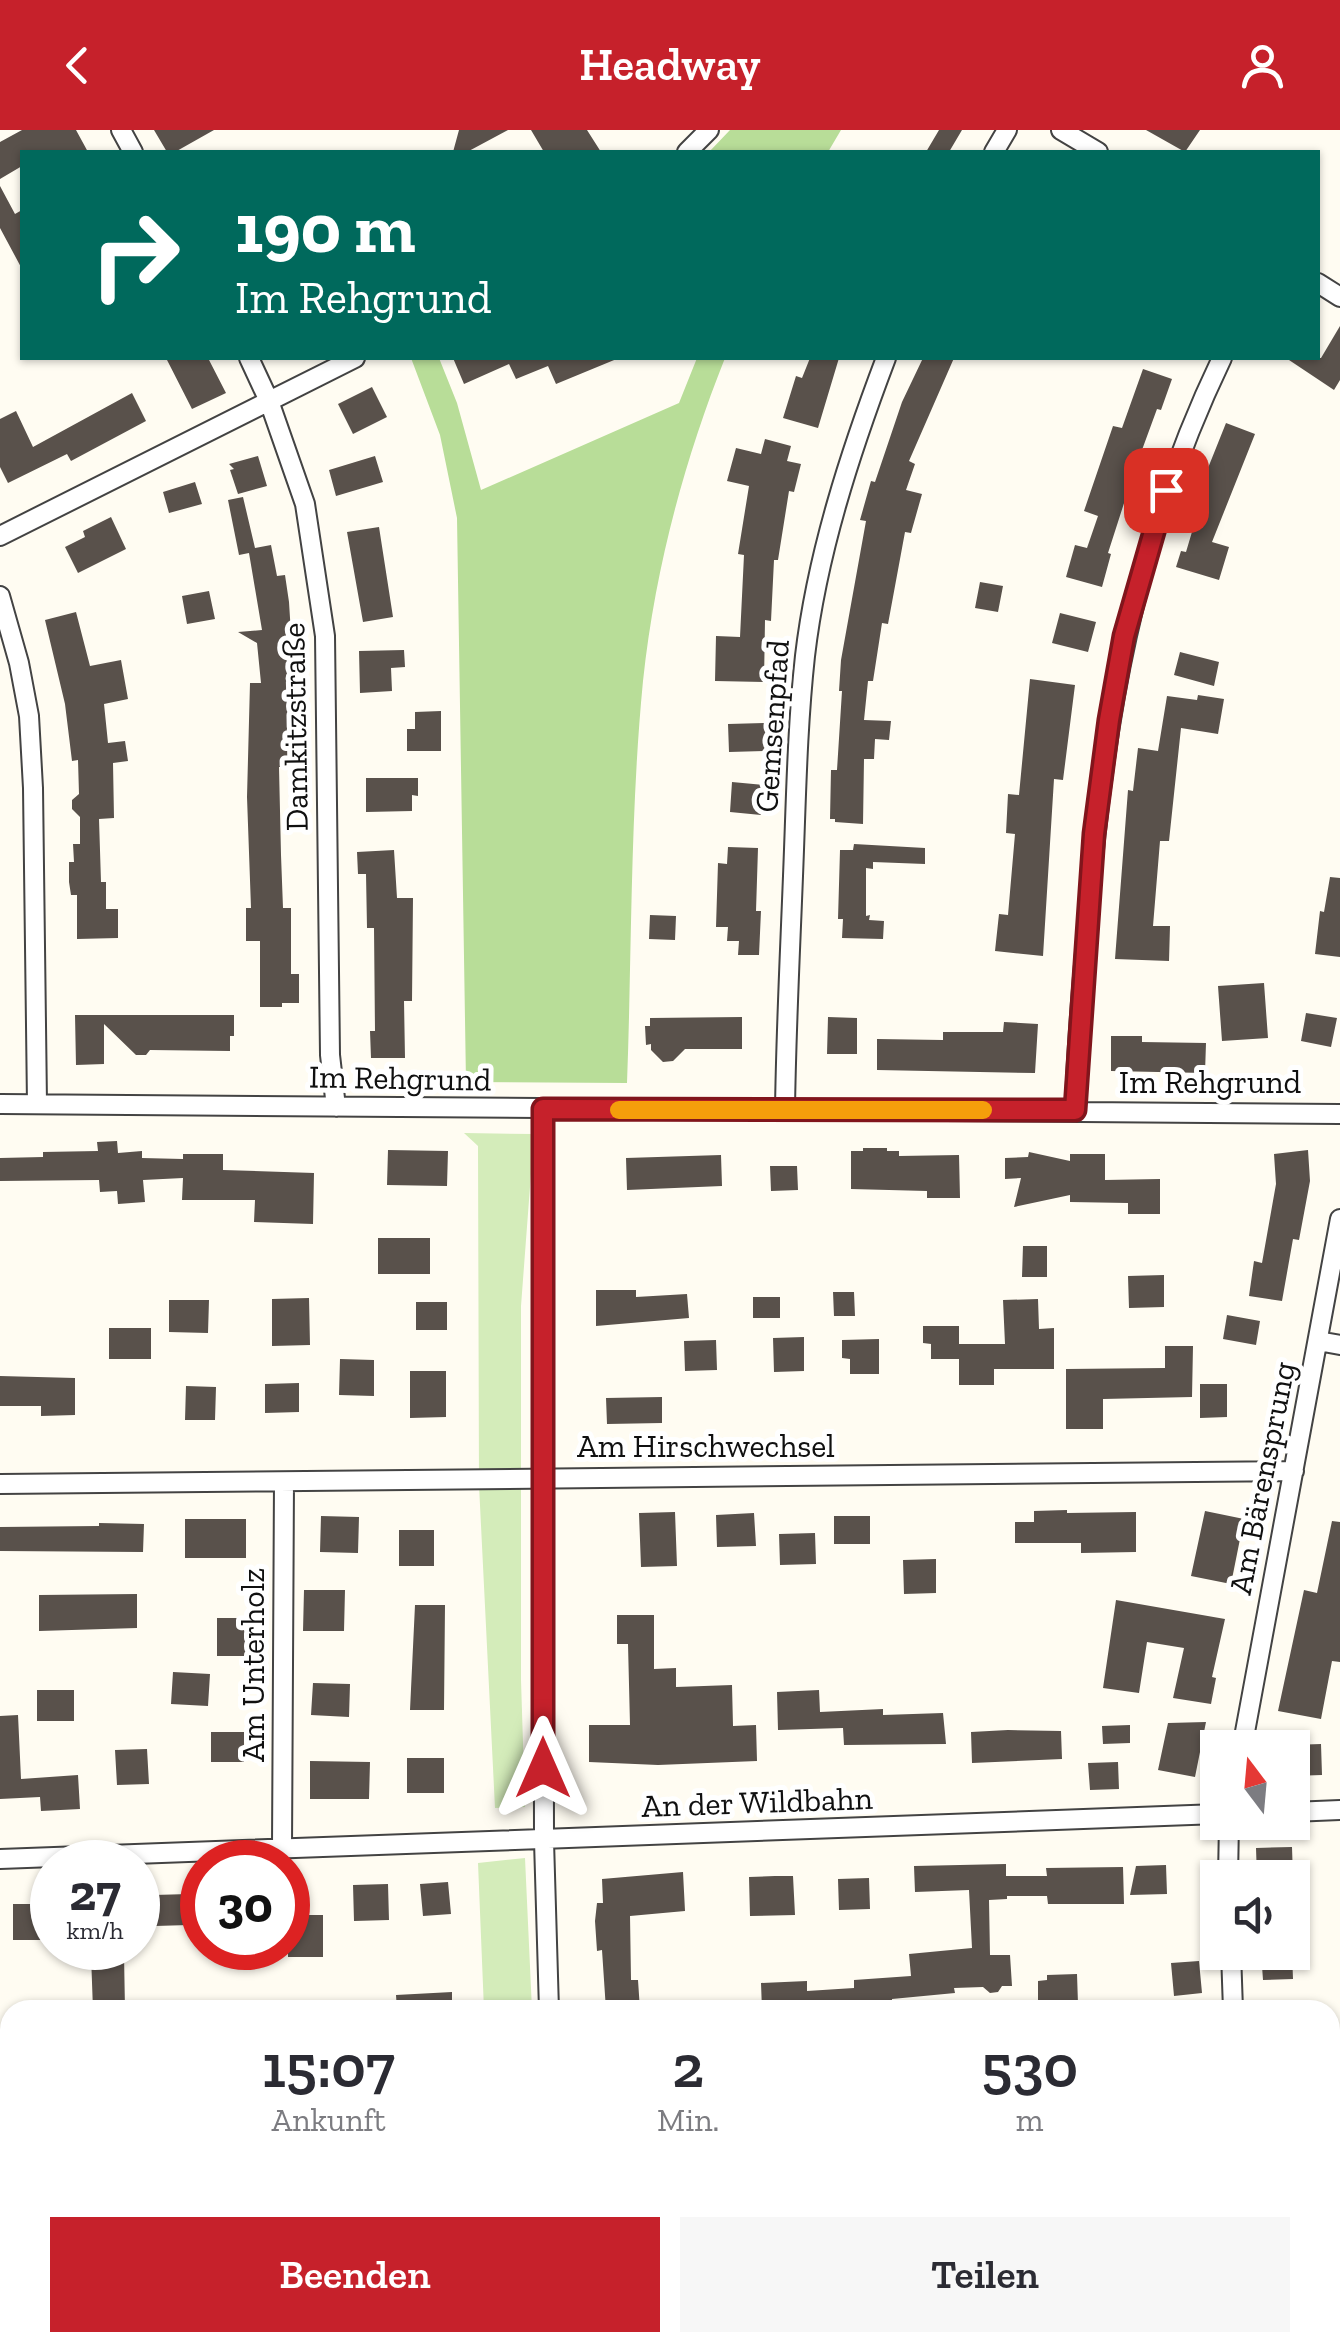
<!DOCTYPE html>
<html lang="de">
<head>
<meta charset="utf-8">
<style>
  :root { --surface:#fff; --page:#f7f7f7; --text:#2b2b33; --muted:#7c7c81; --accent:#c6212b }
  body { margin:0; font-family:"Zilla Slab",serif; background:var(--page); color:var(--text); height:100vh; display:flex; flex-direction:column; font-size:38px; white-space:nowrap }
  * { box-sizing:border-box; margin:0 }
  p { font-size:32px; color:var(--muted) }
  .icon { flex:none; width:55px; height:55px; fill:none; stroke:currentColor; stroke-width:2; stroke-linecap:round; stroke-linejoin:round }
  .map { position:relative; flex:1; overflow:hidden }
  .details { position:absolute; left:0px; top:1870px; width:1340px; height:352px; display:flex; flex-direction:column; background:var(--surface); border-radius:30px 30px 0 0; box-shadow:0 2px 8px #0004 }
  .details>* { flex:none }
  .top-card { position:absolute; left:20px; top:20px; width:1300px; height:210px; border-radius:0px; box-shadow:0 2px 8px #0004; background:#00695c; color:#fff; overflow:hidden }
  .needle { width:65px; rotate:344deg }
  .tools { position:absolute; left:1200px; top:1600px; display:grid; gap:20px }
  .tools a { display:grid; place-items:center; width:110px; height:110px; border-radius:0px; background:var(--surface); box-shadow:0 2px 8px #0004; font-size:50px }
  .speed { position:absolute; left:30px; top:1710px; display:flex; gap:20px; font-size:50px; font-weight:700; text-align:center }
  .speed>* { display:grid; place-content:center; width:130px; height:130px; border-radius:50%; background:var(--surface); box-shadow:0 2px 8px #0004; line-height:1 }
  .speed small { font-size:25px; font-weight:400 }
  .speed .limit { border:15px solid #d22; background:#fff; color:#111 }
  .pin { position:absolute; display:grid; place-items:center; width:85px; height:85px; color:#fff; margin:-42px; border-radius:20px; box-shadow:0 5px 15px #0006 }
  .me { position:absolute; width:110px; margin:-55px; rotate:0deg; stroke-linejoin:round; filter:drop-shadow(0 0 8px #0008) }
  .turn { display:flex; align-items:center; gap:35px; height:210px; padding:0 50px; font-size:45px }
  .turn .icon { width:130px; height:130px; stroke-width:2.5 }
  .turn b { display:block; font-size:70px; line-height:85px }
  .eta { display:flex; justify-content:space-evenly; align-items:center; height:170px; text-align:center }
  .eta b { font-size:60px; font-weight:600; line-height:70px }
  .cta { display:flex; gap:20px; margin-top:auto; padding:20px 50px }
  .cta a { flex:1; height:115px; border-radius:0px; background:var(--accent); color:#fff; font-size:40px; font-weight:600; line-height:115px; text-align:center }
  .cta a+a { background:var(--page); color:var(--text) }
  header { display:flex; justify-content:space-between; align-items:center; height:130px; padding:0 50px; background:var(--accent); color:#fff; font-size:45px; font-weight:600 }
  .map>svg:first-child { display:block }
  .green { fill:#d4ecba }
  .forest { fill:#b8dd98 }
  .building { fill:#59514b }
  .lines { fill:none; stroke-linecap:round; stroke-linejoin:round }
  .street-casing { stroke:#434343; stroke-width:22 }
  .street { stroke:#fff; stroke-width:18 }
  .route-casing { stroke:#81151c; stroke-width:25 }
  .route { stroke:#c6212b; stroke-width:18 }
  .slow { stroke:#f59e0b; stroke-width:18 }
  .labels { text-anchor:middle; stroke-width:10; stroke-linejoin:round; paint-order:stroke }
  .street-label { font-size:32px; fill:#101010; stroke:#fff }
</style>
</head>
<body>
<header><svg class="icon" aria-label="back" viewBox="0 0 24 24"><path d="M15 5l-7 7 7 7"/></svg>Headway<svg class="icon" aria-label="person" viewBox="0 0 24 24"><circle cx="12" cy="8" r="4"/><path d="M4 21q1-7 8-7t8 7"/></svg></header>
<div class="map">
<svg width="1340" height="2221" viewBox="0 0 1340 2221">
  <rect width="100%" height="100%" fill="#fffcf2"/>
  <!-- green -->
  <path class="green" d="M 464,1003 L 534,1004 L 521,1176 L 521,1550 L 525,1677 L 495,1678 L 479,1355 L 478,1016 Z
    M 525,1728 L 532,1880 L 484,1880 L 478,1733 Z"/>
  <!-- forest -->
  <path class="forest" d="M 730,0 L 841,0 L 828,22 L 709,22 Z
    M 411,228 L 439,228 L 457,273 L 481,360 L 679,273 L 697,228 L 725,228 C 684,331 655,439 643,551 C 630,684 632,820 627,953 L 466,952 L 457,388 L 440,305 Z"/>
  <!-- building -->
  <path class="building" d="M 22,0 L 76,0 L 88,22 L 22,22 L 22,36 L 0,49 L 0,12 Z
    M 154,0 L 214,0 L 175,22 L 167,22 Z
    M 459,0 L 508,0 L 467,22 L 453,22 Z
    M 531,0 L 587,0 L 601,22 L 544,22 Z
    M 939,0 L 962,0 L 949,22 L 926,22 Z
    M 1146,0 L 1200,0 L 1185,22 Z
    M 0,56 L 15,84 L 22,80 L 22,139 L 0,98 Z
    M 1340,196 L 1340,250 L 1334,260 L 1286,228 L 1321,228 Z
    M 166,228 L 208,228 L 226,263 L 192,279 Z
    M 453,228 L 619,228 L 556,254 L 548,236 L 516,249 L 509,234 L 464,254 Z
    M 810,228 L 839,228 L 818,298 L 783,288 L 796,246 L 802,248 Z
    M 923,228 L 954,228 L 909,331 L 915,334 L 906,360 L 922,364 L 911,403 L 905,402 L 888,494 L 882,493 L 873,551 L 868,551 L 864,590 L 891,591 L 889,610 L 875,609 L 874,629 L 864,629 L 863,694 L 835,692 L 835,689 L 830,689 L 831,640 L 837,640 L 842,561 L 839,561 L 841,530 L 866,391 L 860,390 L 871,351 L 875,352 L 902,272 Z
    M 1143,239 L 1172,249 L 1161,280 L 1157,279 L 1135,339 L 1108,423 L 1111,424 L 1102,457 L 1066,447 L 1075,415 L 1087,418 L 1098,386 L 1084,381 L 1113,296 L 1122,298 Z
    M 372,257 L 387,287 L 353,304 L 338,274 Z
    M 132,263 L 146,291 L 71,331 L 67,324 L 8,353 L 0,337 L 0,289 L 16,281 L 33,317 Z
    M 1226,293 L 1255,304 L 1212,412 L 1229,417 L 1219,450 L 1176,437 L 1181,421 L 1186,422 L 1200,375 L 1194,373 Z
    M 765,309 L 791,316 L 787,331 L 801,334 L 794,362 L 789,361 L 778,430 L 774,430 L 771,491 L 765,490 L 764,552 L 715,551 L 716,506 L 740,507 L 744,425 L 738,424 L 749,356 L 727,351 L 736,318 L 761,324 Z
    M 258,326 L 267,356 L 238,364 L 230,340 L 234,339 L 229,334 Z
    M 375,326 L 383,352 L 336,366 L 329,340 Z
    M 195,352 L 202,374 L 169,383 L 163,362 Z
    M 243,367 L 255,418 L 271,415 L 277,446 L 285,445 L 289,472 L 291,504 L 286,505 L 287,522 L 293,522 L 295,584 L 287,584 L 288,637 L 279,637 L 281,725 L 283,778 L 291,778 L 291,844 L 299,844 L 299,873 L 282,873 L 282,877 L 260,877 L 260,811 L 246,811 L 246,778 L 251,778 L 247,667 L 250,553 L 261,553 L 257,513 L 238,502 L 262,500 L 249,423 L 239,425 L 228,370 Z
    M 111,387 L 126,419 L 78,443 L 65,417 L 85,407 L 83,401 Z
    M 379,397 L 393,487 L 363,492 L 347,402 Z
    M 980,452 L 1003,456 L 998,482 L 975,478 Z
    M 209,461 L 215,489 L 187,494 L 182,466 Z
    M 76,482 L 90,536 L 121,530 L 128,569 L 104,574 L 108,613 L 125,611 L 128,631 L 113,633 L 114,688 L 99,689 L 101,752 L 106,752 L 106,779 L 118,779 L 118,808 L 77,809 L 77,765 L 71,765 L 69,752 L 69,732 L 74,732 L 73,714 L 80,714 L 80,687 L 72,679 L 72,670 L 79,664 L 78,630 L 72,631 L 65,574 L 45,490 Z
    M 1060,483 L 1096,492 L 1088,522 L 1052,513 Z
    M 404,520 L 405,537 L 391,538 L 392,561 L 360,563 L 359,521 Z
    M 1180,522 L 1219,532 L 1214,556 L 1174,545 Z
    M 1030,549 L 1075,555 L 1063,650 L 1054,649 L 1043,826 L 995,821 L 999,784 L 1008,785 L 1015,704 L 1006,703 L 1008,664 L 1019,665 Z
    M 1198,565 L 1224,569 L 1218,604 L 1181,598 L 1169,711 L 1160,711 L 1153,796 L 1170,796 L 1169,831 L 1115,829 L 1128,660 L 1133,661 L 1138,618 L 1158,621 L 1167,566 L 1197,570 Z
    M 441,581 L 441,621 L 407,621 L 407,599 L 415,599 L 415,582 Z
    M 766,593 L 766,621 L 729,622 L 728,594 Z
    M 366,648 L 418,648 L 418,666 L 412,665 L 412,681 L 366,682 Z
    M 732,652 L 764,655 L 761,685 L 730,682 Z
    M 854,714 L 925,718 L 925,734 L 873,732 L 873,739 L 866,738 L 866,786 L 870,785 L 869,790 L 884,791 L 883,809 L 842,808 L 843,789 L 838,789 L 840,720 L 853,720 Z
    M 728,717 L 758,718 L 756,781 L 761,781 L 759,825 L 738,825 L 739,811 L 727,811 L 728,797 L 716,797 L 718,733 L 727,734 Z
    M 394,720 L 397,768 L 413,768 L 412,871 L 404,871 L 405,928 L 371,928 L 370,901 L 375,901 L 374,798 L 367,798 L 366,744 L 358,744 L 357,722 Z
    M 1330,747 L 1340,748 L 1340,827 L 1315,824 L 1320,781 L 1324,782 Z
    M 650,785 L 676,786 L 675,810 L 649,809 Z
    M 1264,853 L 1268,908 L 1222,911 L 1218,856 Z
    M 1306,883 L 1337,888 L 1331,917 L 1301,911 Z
    M 75,885 L 234,885 L 234,906 L 230,906 L 230,921 L 150,920 L 146,925 L 136,925 L 104,894 L 104,934 L 76,935 Z
    M 742,887 L 742,919 L 685,919 L 673,931 L 663,932 L 651,920 L 651,914 L 646,915 L 645,896 L 650,896 L 650,888 Z
    M 828,887 L 857,888 L 857,924 L 827,924 Z
    M 1004,892 L 1038,894 L 1035,943 L 877,940 L 877,909 L 943,910 L 943,902 L 1003,902 Z
    M 1111,906 L 1142,906 L 1142,912 L 1206,913 L 1205,943 L 1111,941 Z
    M 117,1011 L 118,1023 L 142,1021 L 142,1028 L 183,1029 L 183,1024 L 223,1024 L 223,1040 L 314,1043 L 313,1094 L 254,1092 L 255,1070 L 182,1070 L 183,1048 L 143,1050 L 145,1072 L 118,1074 L 117,1061 L 100,1062 L 99,1050 L 0,1051 L 0,1028 L 43,1027 L 43,1022 L 98,1021 L 97,1012 Z
    M 863,1018 L 887,1018 L 887,1021 L 899,1021 L 899,1026 L 959,1025 L 960,1068 L 927,1068 L 927,1061 L 851,1059 L 851,1021 L 863,1021 Z
    M 388,1020 L 448,1021 L 447,1056 L 387,1055 Z
    M 1308,1020 L 1310,1051 L 1299,1110 L 1293,1109 L 1282,1171 L 1249,1166 L 1254,1131 L 1262,1133 L 1276,1054 L 1274,1024 Z
    M 1029,1022 L 1070,1031 L 1070,1024 L 1105,1024 L 1105,1050 L 1160,1049 L 1160,1084 L 1128,1084 L 1128,1073 L 1070,1072 L 1070,1065 L 1014,1077 L 1021,1048 L 1005,1049 L 1005,1028 L 1028,1027 Z
    M 721,1025 L 722,1056 L 627,1060 L 626,1028 Z
    M 770,1036 L 797,1036 L 798,1060 L 771,1061 Z
    M 378,1108 L 430,1108 L 430,1144 L 378,1144 Z
    M 1023,1116 L 1047,1116 L 1047,1147 L 1022,1147 Z
    M 1164,1145 L 1164,1177 L 1129,1178 L 1128,1146 Z
    M 596,1160 L 636,1160 L 636,1167 L 687,1164 L 689,1188 L 596,1196 Z
    M 833,1162 L 854,1162 L 855,1186 L 834,1186 Z
    M 753,1167 L 780,1167 L 780,1188 L 753,1188 Z
    M 309,1168 L 310,1215 L 272,1216 L 272,1169 Z
    M 1038,1169 L 1039,1199 L 1054,1198 L 1054,1239 L 994,1239 L 994,1255 L 959,1255 L 959,1229 L 931,1229 L 931,1214 L 923,1213 L 923,1196 L 959,1196 L 959,1214 L 1005,1214 L 1003,1170 Z
    M 169,1170 L 209,1170 L 208,1203 L 169,1202 Z
    M 416,1172 L 447,1172 L 447,1200 L 416,1200 Z
    M 1227,1185 L 1260,1191 L 1256,1215 L 1223,1209 Z
    M 109,1198 L 151,1198 L 151,1229 L 109,1229 Z
    M 804,1207 L 804,1241 L 774,1242 L 773,1208 Z
    M 879,1209 L 879,1244 L 850,1244 L 850,1229 L 842,1228 L 842,1210 Z
    M 716,1210 L 717,1240 L 685,1241 L 684,1211 Z
    M 1165,1216 L 1193,1216 L 1192,1267 L 1103,1269 L 1103,1299 L 1066,1299 L 1066,1239 L 1165,1238 Z
    M 340,1229 L 374,1230 L 374,1266 L 339,1265 Z
    M 410,1241 L 446,1241 L 446,1287 L 410,1288 Z
    M 0,1246 L 75,1248 L 75,1285 L 41,1286 L 41,1276 L 0,1276 Z
    M 299,1253 L 299,1282 L 265,1283 L 265,1254 Z
    M 1200,1254 L 1227,1254 L 1227,1287 L 1200,1288 Z
    M 186,1256 L 216,1257 L 215,1290 L 185,1290 Z
    M 662,1267 L 662,1293 L 607,1294 L 606,1268 Z
    M 1067,1380 L 1067,1383 L 1136,1382 L 1136,1422 L 1081,1423 L 1081,1413 L 1015,1413 L 1015,1392 L 1034,1392 L 1034,1381 Z
    M 1205,1381 L 1244,1389 L 1231,1454 L 1191,1446 Z
    M 675,1382 L 677,1436 L 641,1437 L 639,1383 Z
    M 754,1383 L 756,1416 L 717,1417 L 716,1385 Z
    M 321,1386 L 359,1387 L 358,1423 L 320,1422 Z
    M 834,1386 L 870,1386 L 870,1414 L 834,1414 Z
    M 185,1389 L 246,1389 L 246,1428 L 185,1428 Z
    M 1332,1391 L 1340,1392 L 1340,1532 L 1332,1531 L 1321,1589 L 1278,1581 L 1304,1460 L 1317,1463 Z
    M 99,1393 L 144,1394 L 143,1422 L 0,1421 L 0,1397 L 99,1396 Z
    M 399,1400 L 434,1400 L 434,1436 L 399,1436 Z
    M 815,1403 L 816,1434 L 780,1435 L 779,1404 Z
    M 936,1429 L 936,1463 L 904,1464 L 903,1430 Z
    M 304,1460 L 345,1460 L 344,1501 L 303,1501 Z
    M 137,1464 L 137,1498 L 39,1501 L 39,1465 Z
    M 1116,1470 L 1225,1489 L 1212,1547 L 1216,1548 L 1211,1574 L 1173,1568 L 1184,1518 L 1147,1512 L 1139,1563 L 1103,1558 Z
    M 415,1475 L 445,1475 L 444,1580 L 410,1580 Z
    M 617,1485 L 654,1485 L 654,1539 L 676,1538 L 676,1557 L 732,1555 L 733,1596 L 756,1595 L 757,1631 L 658,1635 L 589,1632 L 589,1595 L 630,1595 L 628,1514 L 617,1514 Z
    M 217,1488 L 252,1488 L 252,1526 L 217,1526 Z
    M 173,1542 L 210,1544 L 208,1576 L 171,1574 Z
    M 313,1553 L 350,1554 L 349,1587 L 311,1585 Z
    M 37,1560 L 74,1560 L 74,1591 L 37,1591 Z
    M 819,1560 L 820,1582 L 883,1579 L 883,1585 L 943,1583 L 946,1614 L 844,1615 L 843,1598 L 778,1600 L 777,1562 Z
    M 18,1585 L 21,1649 L 78,1645 L 80,1679 L 41,1681 L 40,1667 L 0,1669 L 0,1586 Z
    M 1206,1592 L 1195,1647 L 1158,1640 L 1168,1593 Z
    M 1130,1595 L 1130,1613 L 1103,1614 L 1102,1596 Z
    M 1008,1600 L 1061,1601 L 1062,1629 L 972,1633 L 971,1602 Z
    M 211,1602 L 244,1602 L 244,1632 L 211,1632 Z
    M 1321,1614 L 1322,1645 L 1292,1646 L 1292,1615 Z
    M 147,1619 L 149,1654 L 117,1655 L 115,1620 Z
    M 407,1628 L 444,1628 L 444,1663 L 407,1663 Z
    M 310,1631 L 370,1632 L 369,1669 L 310,1669 Z
    M 1118,1632 L 1119,1659 L 1090,1660 L 1088,1633 Z
    M 1292,1717 L 1293,1748 L 1257,1748 L 1256,1718 Z
    M 1006,1734 L 1006,1746 L 1047,1746 L 1046,1738 L 1123,1737 L 1124,1774 L 1048,1774 L 1047,1766 L 1007,1766 L 1007,1769 L 989,1770 L 990,1825 L 1010,1825 L 1012,1856 L 1002,1856 L 998,1862 L 990,1863 L 983,1857 L 954,1858 L 955,1863 L 892,1869 L 892,1874 L 838,1875 L 838,1880 L 762,1880 L 761,1853 L 807,1851 L 807,1861 L 854,1858 L 854,1850 L 911,1846 L 909,1824 L 972,1818 L 969,1760 L 915,1762 L 914,1736 Z
    M 1166,1735 L 1167,1764 L 1130,1765 L 1136,1736 Z
    M 683,1742 L 685,1781 L 630,1786 L 631,1850 L 638,1850 L 640,1880 L 606,1880 L 602,1820 L 597,1821 L 595,1791 L 597,1773 L 603,1773 L 602,1749 Z
    M 775,1746 L 793,1746 L 795,1785 L 750,1786 L 749,1747 Z
    M 869,1748 L 870,1779 L 839,1780 L 838,1749 Z
    M 448,1752 L 451,1784 L 423,1786 L 420,1754 Z
    M 388,1754 L 389,1790 L 354,1791 L 353,1755 Z
    M 189,1764 L 189,1795 L 155,1796 L 154,1765 Z
    M 13,1774 L 52,1774 L 52,1810 L 13,1810 Z
    M 288,1785 L 323,1785 L 323,1827 L 288,1827 Z
    M 1261,1822 L 1292,1822 L 1293,1849 L 1263,1850 Z
    M 124,1824 L 125,1880 L 93,1880 L 91,1825 Z
    M 1199,1831 L 1202,1863 L 1174,1866 L 1171,1833 Z
    M 1077,1844 L 1078,1874 L 1038,1875 L 1038,1851 L 1047,1850 L 1047,1845 Z
    M 452,1862 L 452,1880 L 397,1880 L 396,1865 Z"/>
  <g class="lines">
    <defs>
      <path id="street" d="M 121,0 L 133,22
        M 1061,0 L 1098,22
        M 687,22 L 709,0
        M 994,22 L 1007,0
        M 1318,153 L 1340,167
        M 249,228 L 269,271 L 305,374 L 325,506 L 330,925 L 336,977
        M 0,406 L 355,228
        M 0,466 L 19,533 L 29,586 L 33,658 L 37,974
        M 0,974 L 1340,984
        M 543,979 L 544,1711 L 549,1880
        M 785,980 C 786,902 790,824 793,746 C 796,673 797,599 805,526 C 817,424 850,323 886,228
        M 1075,981 C 1076,920 1082,860 1087,799 C 1102,596 1133,413 1222,228
        M 1318,1211 L 1340,1215
        M 0,1354 L 1294,1341
        M 1242,1618 L 1340,1089
        M 1292,1682 L 1340,1680
        M 282,1718 L 284,1352
        M 0,1729 L 1218,1684
        M 1228,1748 L 1229,1692
        M 1231,1822 L 1233,1880
        M 1330,2176 L 1340,2176
        M 0,2200 L 10,2200
        M 561,2212 L 562,2221
        M 1245,2212 L 1246,2221"/>
    </defs>
    <!-- street casing -->
    <use href="#street" class="street-casing"/>
    <!-- street -->
    <use href="#street" class="street"/>
  </g>
  <g class="lines">
    <defs>
      <path id="route" d="M 543,1638 L 543,979 L 1075,980 L 1094,704 L 1109,590 L 1124,506 L 1166,360"/>
    </defs>
    <!-- route casing -->
    <use href="#route" class="route-casing"/>
    <!-- route -->
    <use href="#route" class="route"/>
    <!-- slow -->
    <path class="slow" d="M 619,980 L 983,980"/>
  </g>
  <g class="labels">
    <!-- street labels -->
    <g class="street-label">
      <text transform="translate(772 596) rotate(-86)" y="11">Gemsenpfad</text>
      <text transform="translate(295 597) rotate(-91)" y="11">Damkitzstraße</text>
      <text transform="translate(400 948) rotate(1)" y="11">Im Rehgrund</text>
      <text x="1210" y="963">Im Rehgrund</text>
      <text x="706" y="1327">Am Hirschwechsel</text>
      <text transform="translate(1262 1348) rotate(-79)" y="11">Am Bärensprung</text>
      <text transform="translate(253 1535) rotate(-90)" y="11">Am Unterholz</text>
      <text transform="translate(757 1672) rotate(-2)" y="11">An der Wildbahn</text>
    </g>
  </g>
</svg>
<div class="tools">
<a><svg class="needle" viewBox="-14 -14 28 28"><path d="M0-13l5 13h-10z" fill="#e53935"/><path d="M0 13l5-13h-10z" fill="#7c7c81"/></svg></a>
<a><svg class="icon" aria-label="sound" viewBox="0 0 24 24"><path d="M4 9h4l5-4v14l-5-4H4zM17 9q2 3 0 6"/></svg></a>
</div>
<div class="speed"><div>27<small>km/h</small></div><div class="limit">30</div></div>
<div class="pin" style="left:1166px;top:360px;background:#d93025"><svg class="icon" aria-label="arrive" viewBox="0 0 24 24"><path d="M6 21V4h12l-3 4 3 4H6"/></svg></div>
<svg class="me" style="left:543px;top:1638px" viewBox="-20 -20 40 40"><path d="M0-17L14 15 0 8-14 15z" fill="#c6212b" stroke="#fff" stroke-width="4"/></svg>
<div class="top-card">
<div class="turn"><svg class="icon" aria-label="right" viewBox="0 0 24 24"><path d="M7 20v-9h11M14 6l5 5-5 5"/></svg><div><b>190 m</b>Im Rehgrund</div></div>
</div>
<section class="details">
<div class="eta">
<div><b>15:07</b><p>Ankunft</p></div>
<div><b>2</b><p>Min.</p></div>
<div><b>530</b><p>m</p></div>
</div>
<div class="cta"><a>Beenden</a><a>Teilen</a></div>
</section>
</div>
</body>
</html>
